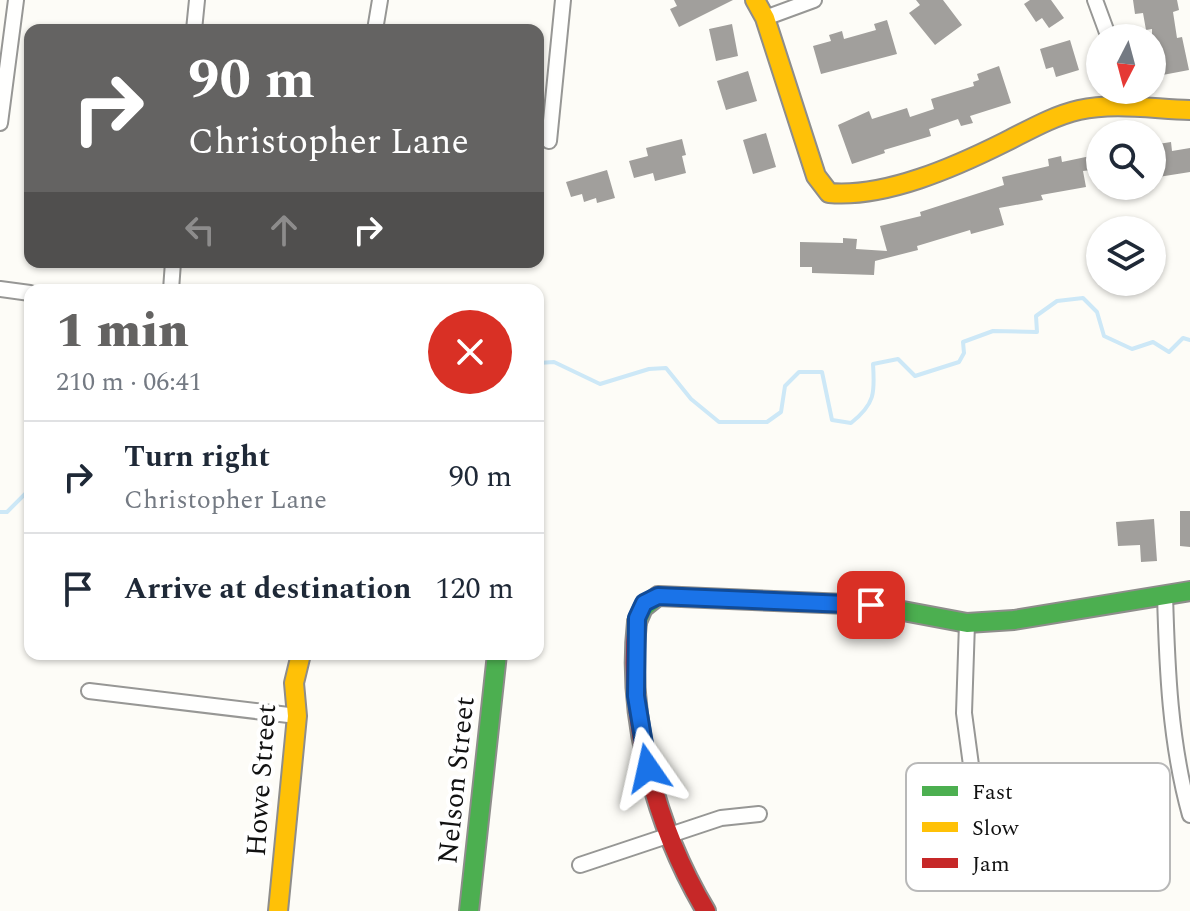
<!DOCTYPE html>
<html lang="en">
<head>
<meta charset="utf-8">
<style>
  :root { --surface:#fff; --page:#f6f6f7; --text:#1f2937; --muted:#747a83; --line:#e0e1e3; --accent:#646362 }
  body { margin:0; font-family:Spectral,serif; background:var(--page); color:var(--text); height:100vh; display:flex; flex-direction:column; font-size:30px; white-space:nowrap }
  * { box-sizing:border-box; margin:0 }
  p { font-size:26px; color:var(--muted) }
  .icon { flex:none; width:44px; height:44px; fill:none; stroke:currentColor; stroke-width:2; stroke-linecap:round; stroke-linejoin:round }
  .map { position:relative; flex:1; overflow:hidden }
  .sheet { position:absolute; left:24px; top:284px; width:520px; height:376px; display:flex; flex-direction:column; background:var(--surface); border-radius:16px; box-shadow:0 2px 6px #0004 }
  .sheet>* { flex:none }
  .top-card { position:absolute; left:24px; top:24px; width:520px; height:244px; border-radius:16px; box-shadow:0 2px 6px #0004; background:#646362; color:#fff; overflow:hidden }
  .needle { width:52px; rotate:186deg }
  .tools { position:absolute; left:1086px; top:24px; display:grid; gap:16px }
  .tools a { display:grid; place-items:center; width:80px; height:80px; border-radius:50%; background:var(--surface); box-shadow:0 2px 6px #0004; font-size:40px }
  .pin { position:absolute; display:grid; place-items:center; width:68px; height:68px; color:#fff; margin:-34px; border-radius:16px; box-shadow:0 4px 12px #0006 }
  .me { position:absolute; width:88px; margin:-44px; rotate:349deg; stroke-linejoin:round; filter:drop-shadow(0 0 6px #0008) }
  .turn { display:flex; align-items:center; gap:28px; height:168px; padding:0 32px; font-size:36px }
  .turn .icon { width:104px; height:104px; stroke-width:2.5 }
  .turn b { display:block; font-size:56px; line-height:68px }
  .lanes { display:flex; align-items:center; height:76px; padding:0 32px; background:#0003; justify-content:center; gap:40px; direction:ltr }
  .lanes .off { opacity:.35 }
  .round { display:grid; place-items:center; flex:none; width:84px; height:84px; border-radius:42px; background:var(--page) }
  .summary { display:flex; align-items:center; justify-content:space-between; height:136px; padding:0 32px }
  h1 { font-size:48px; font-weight:800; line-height:60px; color:var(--accent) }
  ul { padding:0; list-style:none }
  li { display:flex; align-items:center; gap:24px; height:112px; padding:0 32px; border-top:2px solid var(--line) }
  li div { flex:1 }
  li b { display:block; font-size:30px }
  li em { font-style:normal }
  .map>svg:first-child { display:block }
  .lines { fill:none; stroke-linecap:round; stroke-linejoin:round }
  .stream { stroke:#cde8f7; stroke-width:4 }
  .building { fill:#a19f9c }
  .street-casing { stroke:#979795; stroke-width:18 }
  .fast-casing { stroke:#8e8d8b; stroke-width:22 }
  .slow-casing { stroke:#8e8d8b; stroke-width:22 }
  .jam-casing { stroke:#8e8d8b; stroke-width:22 }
  .street { stroke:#fffffe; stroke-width:14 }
  .fast { stroke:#4caf50; stroke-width:18 }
  .slow { stroke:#ffc107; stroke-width:18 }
  .jam { stroke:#c62828; stroke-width:18 }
  .route-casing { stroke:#114b97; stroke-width:20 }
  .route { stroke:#1a73e8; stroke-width:14 }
  .labels { text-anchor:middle; stroke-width:8; stroke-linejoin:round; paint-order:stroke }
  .street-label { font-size:28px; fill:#111; stroke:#fff }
  .key { fill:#fff; stroke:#b8b8b8; stroke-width:2 }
  .key-label { font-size:22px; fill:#111 }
</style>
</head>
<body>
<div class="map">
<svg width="1190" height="911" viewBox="0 0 1190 911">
  <rect width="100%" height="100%" fill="#fdfcf7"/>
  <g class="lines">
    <!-- stream -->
    <path class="stream" d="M 538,363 L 554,362 L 600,384 L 649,369 L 666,368 L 691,399 L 719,422 L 767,422 L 781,412 L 785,386 L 799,372 L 822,372 L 832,420 L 851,423 C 875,404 875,393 873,364 L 898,359 L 915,376 L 959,362 L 964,353 L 963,342 L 993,331 L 1037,332 L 1036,316 L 1057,301 L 1083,298 L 1097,312 L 1104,336 L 1132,349 L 1153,342 L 1169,352 L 1183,338 L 1190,340
      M 0,512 L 7,512 L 30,489"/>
  </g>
  <!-- building -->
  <path class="building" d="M 674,0 L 733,0 L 679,27 L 670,9 L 677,6 Z
    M 916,0 L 943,0 L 962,25 L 935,45 L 909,13 L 920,5 Z
    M 1030,0 L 1051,0 L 1064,18 L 1049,28 L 1042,18 L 1036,22 L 1024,4 Z
    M 1133,0 L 1177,0 L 1179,10 L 1173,12 L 1177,38 L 1182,37 L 1189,70 L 1152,77 L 1152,29 L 1146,30 L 1143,13 L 1135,14 Z
    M 887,20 L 897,54 L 821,74 L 813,46 L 831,41 L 829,35 L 842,31 L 844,39 L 876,30 L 874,24 Z
    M 732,24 L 738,56 L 716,61 L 709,29 Z
    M 1070,40 L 1079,70 L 1056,77 L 1053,67 L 1046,69 L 1040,49 Z
    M 999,66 L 1011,103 L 970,116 L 973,123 L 961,126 L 958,119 L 929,129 L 931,136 L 884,150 L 885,153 L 852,164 L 838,125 L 869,111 L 872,119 L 907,108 L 910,117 L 934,109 L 931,99 L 974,86 L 973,82 L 979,80 L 977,74 Z
    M 748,71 L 757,101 L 726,110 L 717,81 Z
    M 766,133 L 776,167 L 753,174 L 743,140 Z
    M 682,139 L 686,155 L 682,156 L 686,173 L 655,181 L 653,173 L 634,178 L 629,161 L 648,156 L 646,148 Z
    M 1171,142 L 1172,151 L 1190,148 L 1190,172 L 1152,178 L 1152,145 Z
    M 1100,154 L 1100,169 L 1083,171 L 1086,187 L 1041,195 L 1043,200 L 999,208 L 1004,225 L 971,234 L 970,230 L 917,246 L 918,250 L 875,261 L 874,275 L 812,273 L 812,267 L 800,267 L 800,242 L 843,243 L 843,238 L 857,239 L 856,249 L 887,251 L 880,226 L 921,216 L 920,212 L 1004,185 L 1002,177 L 1049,166 L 1048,159 L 1061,156 L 1062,162 Z
    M 607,170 L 615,198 L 597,203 L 596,198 L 584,202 L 582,194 L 571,197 L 566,182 Z
    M 1180,511 L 1190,511 L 1190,547 L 1180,546 Z
    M 1154,519 L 1157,561 L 1141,562 L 1140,545 L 1118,546 L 1116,522 Z"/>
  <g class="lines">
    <defs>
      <path id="street" d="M 1095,0 L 1109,38
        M 765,18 L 814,0
        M 194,30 L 197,0
        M 375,30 L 380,0
        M 1114,90 L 1114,107
        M 0,123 L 16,0
        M 549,141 L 563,0
        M 0,289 L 30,293
        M 171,290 L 173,262
        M 1165,594 C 1167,669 1170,743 1190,815
        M 967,623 L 964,713 L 982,847
        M 89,691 L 297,716
        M 580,865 L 721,818 L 759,814"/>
      <path id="fast" d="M 637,622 L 643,608 L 658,596 L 871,605 L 967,623 L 1014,620 L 1190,591
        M 469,911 L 497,654"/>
      <path id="slow" d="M 755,0 L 765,18 L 816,176 L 829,193 C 885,198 955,167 1005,142 C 1029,130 1053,116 1079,110 C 1114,102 1154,109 1190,110
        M 278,911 L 297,716 L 294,683 L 301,654"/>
      <path id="jam" d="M 637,622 C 626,719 657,829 706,911"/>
    </defs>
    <!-- street casing -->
    <use href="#street" class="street-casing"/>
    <!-- fast casing -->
    <use href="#fast" class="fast-casing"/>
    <!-- slow casing -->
    <use href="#slow" class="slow-casing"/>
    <!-- jam casing -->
    <use href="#jam" class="jam-casing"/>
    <!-- street -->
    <use href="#street" class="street"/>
    <!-- fast -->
    <use href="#fast" class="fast"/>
    <!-- slow -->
    <use href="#slow" class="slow"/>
    <!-- jam -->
    <use href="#jam" class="jam"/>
  </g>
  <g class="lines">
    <defs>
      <path id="route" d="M 648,768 L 636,696 L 637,618 L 644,603 L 658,596 L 871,605"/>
    </defs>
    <!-- route casing -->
    <use href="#route" class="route-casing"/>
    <!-- route -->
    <use href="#route" class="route"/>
  </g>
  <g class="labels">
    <!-- street labels -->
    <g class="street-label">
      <text transform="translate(260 780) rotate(-86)" y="10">Howe Street</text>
      <text transform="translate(455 780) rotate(-84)" y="10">Nelson Street</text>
    </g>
  </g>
  <!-- legend -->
  <rect x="906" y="763" width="264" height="128" rx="12" class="key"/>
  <rect x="922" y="786" width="36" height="10" fill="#4caf50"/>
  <rect x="922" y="822" width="36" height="10" fill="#ffc107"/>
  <rect x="922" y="858" width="36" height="10" fill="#c62828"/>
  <g class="key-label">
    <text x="972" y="799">Fast</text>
    <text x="972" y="835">Slow</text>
    <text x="972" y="871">Jam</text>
  </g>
</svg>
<div class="tools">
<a><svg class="needle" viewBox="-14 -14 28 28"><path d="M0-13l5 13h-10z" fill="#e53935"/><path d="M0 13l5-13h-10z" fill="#747a83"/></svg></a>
<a><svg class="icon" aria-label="search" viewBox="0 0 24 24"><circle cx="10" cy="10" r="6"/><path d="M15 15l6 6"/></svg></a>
<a><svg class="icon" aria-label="layers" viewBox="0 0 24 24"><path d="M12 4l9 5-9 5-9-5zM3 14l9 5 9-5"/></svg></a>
</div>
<div class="pin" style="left:871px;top:605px;background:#d93025"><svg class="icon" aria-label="arrive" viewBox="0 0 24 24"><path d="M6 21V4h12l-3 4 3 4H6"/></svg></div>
<svg class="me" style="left:648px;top:768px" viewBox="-20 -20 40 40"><path d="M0-17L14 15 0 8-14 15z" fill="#1a73e8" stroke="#fff" stroke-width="4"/></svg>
<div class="top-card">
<div class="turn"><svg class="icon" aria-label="right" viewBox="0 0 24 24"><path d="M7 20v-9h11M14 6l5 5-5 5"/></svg><div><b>90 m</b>Christopher Lane</div></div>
<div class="lanes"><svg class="icon off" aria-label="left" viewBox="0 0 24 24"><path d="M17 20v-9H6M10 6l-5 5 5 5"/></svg><svg class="icon off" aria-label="ahead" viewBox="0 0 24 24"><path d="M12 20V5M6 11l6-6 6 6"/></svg><svg class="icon" aria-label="right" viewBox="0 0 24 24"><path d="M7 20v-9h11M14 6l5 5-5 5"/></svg></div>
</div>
<section class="sheet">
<div class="summary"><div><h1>1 min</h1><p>210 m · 06:41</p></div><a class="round" style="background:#d93025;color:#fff"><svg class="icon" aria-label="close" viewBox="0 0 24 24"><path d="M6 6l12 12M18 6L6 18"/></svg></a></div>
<ul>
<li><svg class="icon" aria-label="right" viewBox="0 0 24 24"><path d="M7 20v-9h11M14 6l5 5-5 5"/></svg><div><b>Turn right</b><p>Christopher Lane</p></div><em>90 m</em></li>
<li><svg class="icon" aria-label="arrive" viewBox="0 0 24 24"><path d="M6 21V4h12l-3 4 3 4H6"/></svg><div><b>Arrive at destination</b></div><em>120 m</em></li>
</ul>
</section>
</div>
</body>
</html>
